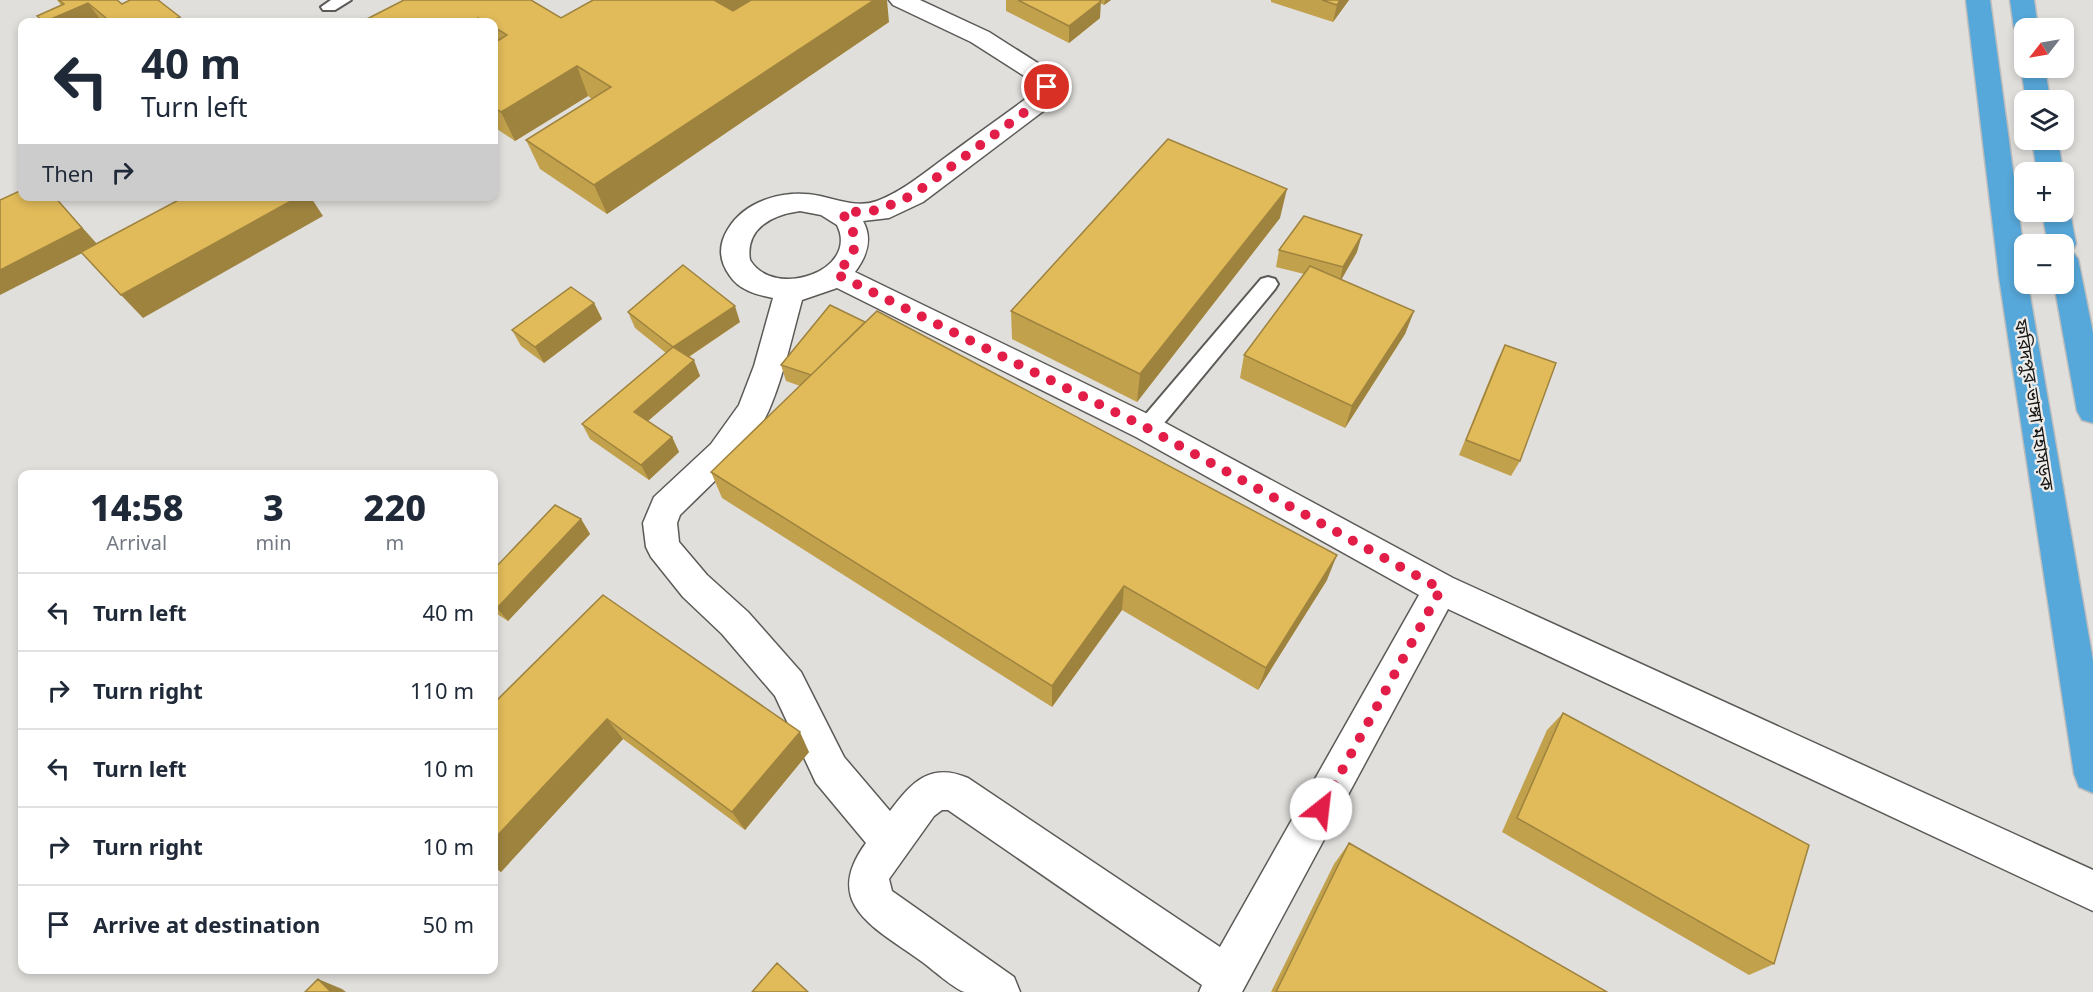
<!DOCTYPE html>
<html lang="en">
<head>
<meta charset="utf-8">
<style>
  :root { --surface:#fff; --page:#f2f2f3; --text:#1f2937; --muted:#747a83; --line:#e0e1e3 }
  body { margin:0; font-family:"Noto Sans","Noto Sans Bengali",sans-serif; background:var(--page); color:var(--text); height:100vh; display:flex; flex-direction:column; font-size:22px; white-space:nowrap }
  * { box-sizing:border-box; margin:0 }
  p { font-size:20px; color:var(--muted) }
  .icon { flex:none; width:33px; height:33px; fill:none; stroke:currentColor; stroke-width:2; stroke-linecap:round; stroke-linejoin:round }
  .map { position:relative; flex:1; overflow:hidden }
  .side { position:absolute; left:18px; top:470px; width:480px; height:504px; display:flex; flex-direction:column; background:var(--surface); border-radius:12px; box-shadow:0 3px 9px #0003 }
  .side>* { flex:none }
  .guide { position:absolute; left:18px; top:18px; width:480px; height:183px; border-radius:12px; box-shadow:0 3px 9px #0003; background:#fff; color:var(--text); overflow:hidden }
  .needle { width:39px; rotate:239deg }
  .controls { position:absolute; left:2014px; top:18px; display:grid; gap:12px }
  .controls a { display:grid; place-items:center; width:60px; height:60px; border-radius:12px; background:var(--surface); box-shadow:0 3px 9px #0003; font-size:30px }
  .pin { position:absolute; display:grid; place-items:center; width:51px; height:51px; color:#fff; margin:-26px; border:3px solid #fff; border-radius:50%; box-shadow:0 2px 6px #0007 }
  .me { position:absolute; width:66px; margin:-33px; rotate:29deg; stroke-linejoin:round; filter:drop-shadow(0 0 4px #0008) }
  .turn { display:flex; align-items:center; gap:21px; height:126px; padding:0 24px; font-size:27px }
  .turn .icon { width:78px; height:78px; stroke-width:2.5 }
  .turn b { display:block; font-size:42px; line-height:51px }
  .then { display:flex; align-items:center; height:57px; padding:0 24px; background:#0003; gap:12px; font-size:22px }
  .eta { display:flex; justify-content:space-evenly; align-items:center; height:102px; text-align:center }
  .eta b { font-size:36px; font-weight:800; line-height:42px }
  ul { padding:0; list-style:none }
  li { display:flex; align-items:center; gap:18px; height:78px; padding:0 24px; border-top:2px solid var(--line) }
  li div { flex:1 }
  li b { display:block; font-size:22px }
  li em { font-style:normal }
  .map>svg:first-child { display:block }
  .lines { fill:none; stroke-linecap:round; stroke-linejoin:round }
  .service-casing { stroke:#5b5a57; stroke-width:4 }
  .minor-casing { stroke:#5b5a57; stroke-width:3 }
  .trunk-casing { stroke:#bdbdbd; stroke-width:3 }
  .service { fill:#fff; fill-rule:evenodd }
  .minor { fill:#fff; fill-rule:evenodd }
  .trunk { fill:#57a8da; fill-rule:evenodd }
  .wall { fill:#c2a14d }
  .shaded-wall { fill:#9e833f }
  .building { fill:#e1bb5a; stroke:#9e833f; stroke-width:1.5 }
  .route { stroke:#e11d48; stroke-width:10; stroke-dasharray:0 18 }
  .labels { text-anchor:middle; stroke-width:4.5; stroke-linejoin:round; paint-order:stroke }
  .street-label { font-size:18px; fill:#141312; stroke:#eeece9 }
</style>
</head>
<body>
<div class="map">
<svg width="2093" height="992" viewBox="0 0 2093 992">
  <rect width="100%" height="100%" fill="#e1dfdc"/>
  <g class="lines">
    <defs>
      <path id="service" d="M 331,0 L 351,0 L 335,10 L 323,10 L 321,7 Z
        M 1268,277 L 1275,279 L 1278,284 L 1275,289 L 1155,434 L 1147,437 L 1139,434 L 1136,428 L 1139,422 L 1261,279 Z"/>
      <path id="minor" d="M 889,0 L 920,0 L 989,32 L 1052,72 L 1060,88 L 1050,106 L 923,202 L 889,218 L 863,221 C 873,239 867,256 855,272 L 1158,419 L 1453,578 L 2093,870 L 2093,911 L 1448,609 L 1242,992 L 1199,992 L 1202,985 L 948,810 L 942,810 L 934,816 L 889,879 L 892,891 L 1014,977 L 1020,992 C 1003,992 983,992 965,992 C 955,990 931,968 921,961 C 875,928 821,904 866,843 L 816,783 L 775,696 L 722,634 L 683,597 L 651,557 L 646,547 L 643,523 L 654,497 L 711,444 L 739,405 L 754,366 L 773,298 C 757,295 739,290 730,276 C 719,261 718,245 728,229 C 746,199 787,189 820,196 C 839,200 858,208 877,201 C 903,191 924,173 946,157 C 974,136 1003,116 1031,95 L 1034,88 L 1032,81 L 971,42 L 893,5 ZM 800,211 L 821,215 L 837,225 C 860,271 774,300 750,260 C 745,228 772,215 800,211 ZM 837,288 L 1136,437 L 1419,595 L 1220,947 L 968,778 C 930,762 912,782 890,811 L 844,757 L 801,672 L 748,612 L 707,575 L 679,542 L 677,523 L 680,515 C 711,484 751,450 769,410 C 784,375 792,336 802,300 Z"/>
      <path id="trunk" d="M 1966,0 L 1990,0 L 2025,260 L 2025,284 L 2028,284 L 2093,661 L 2093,793 L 2079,787 L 2074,774 L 1999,277 Z
        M 2010,0 L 2034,0 L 2038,28 L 2025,28 L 2025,35 L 2018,33 L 2014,28 Z
        M 2025,62 L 2025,68 L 2045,68 L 2050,100 L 2026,100 L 2021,68 Z
        M 2032,140 L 2058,140 L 2063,172 L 2037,172 Z
        M 2064,205 L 2070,212 L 2076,244 L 2072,251 L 2078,259 L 2093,333 L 2093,423 L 2082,420 L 2077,411 L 2054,284 L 2064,284 L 2064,244 L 2048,244 L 2042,212 L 2064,212 Z"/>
    </defs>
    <!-- service casing -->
    <use href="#service" class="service-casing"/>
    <!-- minor casing -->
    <use href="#minor" class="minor-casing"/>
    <!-- trunk casing -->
    <use href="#trunk" class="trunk-casing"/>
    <!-- service -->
    <use href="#service" class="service"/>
    <!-- minor -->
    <use href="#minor" class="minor"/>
    <!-- trunk -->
    <use href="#trunk" class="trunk"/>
  </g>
  <!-- wall -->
  <path class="wall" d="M 57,0 L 117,0 L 122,4 L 180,17 L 183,22 L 104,22 L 101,20 L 95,22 L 42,22 L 37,16 L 61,5 Z
    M 404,0 L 561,18 L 889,22 L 607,214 L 540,169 L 526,140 L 592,99 L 588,96 L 515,141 L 494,127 L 494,22 L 361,22 Z
    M 1006,0 L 1111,0 L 1104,5 L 1100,3 L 1100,18 L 1069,43 L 1006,11 Z
    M 1271,0 L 1349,0 L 1333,22 L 1271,2 Z
    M 1280,218 L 1137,402 L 1012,339 L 1011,311 Z
    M 1279,250 L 1357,252 L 1341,279 L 1414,311 L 1405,334 L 1345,428 L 1240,378 L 1244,355 L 1304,274 L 1276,267 Z
    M 594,303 L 602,319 L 544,363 L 521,346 L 512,330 Z
    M 830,305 L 1327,580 L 1258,690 L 1122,610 L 1052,707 L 722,498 L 711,472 L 800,386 L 786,381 L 781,365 Z
    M 628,312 L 740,322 L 689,357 L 700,376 L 648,421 L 672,437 L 679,452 L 649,480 L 590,439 L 582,424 L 666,353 L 635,328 Z
    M 1505,345 L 1520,461 L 1511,476 L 1459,455 L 1497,361 Z
    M 581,519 L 590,534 L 508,621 L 494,612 L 494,569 Z
    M 603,595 L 809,752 L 745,830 L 623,739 L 501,872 L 494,867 L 494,703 Z
    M 1563,713 L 1774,964 L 1749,975 L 1502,832 L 1547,730 Z
    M 1349,843 L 1607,992 L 1271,992 L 1334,864 Z"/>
  <!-- shaded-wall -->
  <path class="shaded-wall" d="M 707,0 L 754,0 L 714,25 Z
    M 874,0 L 887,0 L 889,22 L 607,214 L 594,185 Z
    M 1105,0 L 1111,0 L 1104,5 Z
    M 1340,0 L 1349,0 L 1333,22 L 1337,5 Z
    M 1101,1 L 1100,18 L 1069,43 L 1069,26 Z
    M 88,3 L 101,20 L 95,22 L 44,22 Z
    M 180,17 L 183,22 L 168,22 Z
    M 478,18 L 480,22 L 469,22 Z
    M 577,66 L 588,96 L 515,141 L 501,112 Z
    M 1287,189 L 1280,218 L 1137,402 L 1140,374 Z
    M 54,196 L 98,245 L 0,295 L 0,270 Z
    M 300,196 L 310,196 L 323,216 L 143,318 L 121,295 Z
    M 1362,235 L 1357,252 L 1339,284 L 1343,267 Z
    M 594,303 L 602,319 L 544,363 L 535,347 Z
    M 735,306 L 740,322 L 679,363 L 673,347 Z
    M 1414,311 L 1405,334 L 1345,428 L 1352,406 Z
    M 694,360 L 700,376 L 641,427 L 634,412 Z
    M 672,437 L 679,452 L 649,480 L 641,465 Z
    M 581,519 L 590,534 L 508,621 L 497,608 Z
    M 1337,555 L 1327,580 L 1258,690 L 1266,668 Z
    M 1124,586 L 1122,610 L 1052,707 L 1052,686 Z
    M 607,719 L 623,739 L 501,872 L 494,867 L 494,839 Z
    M 800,732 L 809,752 L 745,830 L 732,812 Z
    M 318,979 L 342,989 L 346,992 L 331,992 Z"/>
  <!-- building -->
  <path class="building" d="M 59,0 L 117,0 L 122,4 L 130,0 L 158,0 L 180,17 L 168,22 L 111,22 L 88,3 L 44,22 L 37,16 L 64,4 Z
    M 404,0 L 531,0 L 561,18 L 593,0 L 714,0 L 733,11 L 751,0 L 874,0 L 594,185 L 526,140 L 611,87 L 577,66 L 501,112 L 494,107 L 494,43 L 507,35 L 494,27 L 494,22 L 486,22 L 478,18 L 469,22 L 361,22 Z
    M 1018,0 L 1099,0 L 1101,1 L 1069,26 Z
    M 1322,0 L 1340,0 L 1337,5 Z
    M 1168,139 L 1287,189 L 1140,374 L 1011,311 Z
    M 22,190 L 22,196 L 54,196 L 82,228 L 0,270 L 0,200 Z
    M 186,196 L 300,196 L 121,295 L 81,252 Z
    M 1304,216 L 1362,235 L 1343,267 L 1279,250 Z
    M 683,265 L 735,306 L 673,347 L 694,360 L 634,412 L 672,437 L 641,465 L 582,424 L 673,347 L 628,312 Z
    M 1310,266 L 1414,311 L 1352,406 L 1244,355 Z
    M 571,287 L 594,303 L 535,347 L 512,330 Z
    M 830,305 L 865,322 L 811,375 L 781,365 Z
    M 877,311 L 1337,555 L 1266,668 L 1124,586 L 1052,686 L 711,472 Z
    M 1505,345 L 1556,363 L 1520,461 L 1466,440 Z
    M 555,505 L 581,519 L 497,608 L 494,606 L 494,569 Z
    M 603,595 L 800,732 L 732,812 L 607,719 L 494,839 L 494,703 Z
    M 1563,713 L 1809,845 L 1774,964 L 1517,818 Z
    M 1349,843 L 1607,992 L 1276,992 Z
    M 777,963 L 808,992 L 752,992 Z
    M 318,979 L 331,992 L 305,992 Z"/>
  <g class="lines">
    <!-- route -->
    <path class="route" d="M 1047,87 L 1041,100 L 913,195 L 879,210 L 842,213 C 862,241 858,251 836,274 L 1147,428 L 1441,589 L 1321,809"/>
  </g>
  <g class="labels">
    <!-- street labels -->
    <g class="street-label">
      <text transform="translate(2034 405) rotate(81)" y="6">ফরিদপুর-ভাঙ্গা মহাসড়ক</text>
    </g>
  </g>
</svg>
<div class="controls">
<a><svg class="needle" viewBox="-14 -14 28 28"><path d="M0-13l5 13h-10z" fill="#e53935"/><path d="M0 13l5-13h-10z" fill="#747a83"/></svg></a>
<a><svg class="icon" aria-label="layers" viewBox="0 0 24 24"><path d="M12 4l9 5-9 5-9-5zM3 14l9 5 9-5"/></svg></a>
<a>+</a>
<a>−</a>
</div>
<div class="pin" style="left:1047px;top:87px;background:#d93025"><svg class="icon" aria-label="arrive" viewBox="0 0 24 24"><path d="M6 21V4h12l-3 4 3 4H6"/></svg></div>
<svg class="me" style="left:1321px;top:809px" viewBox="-20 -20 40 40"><circle r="19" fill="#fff"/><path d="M0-13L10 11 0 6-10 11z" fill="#e11d48"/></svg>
<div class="guide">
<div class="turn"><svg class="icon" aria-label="left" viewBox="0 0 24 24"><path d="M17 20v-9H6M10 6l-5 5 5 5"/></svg><div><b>40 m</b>Turn left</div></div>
<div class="then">Then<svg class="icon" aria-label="right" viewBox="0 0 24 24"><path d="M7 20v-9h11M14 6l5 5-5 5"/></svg></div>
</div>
<section class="side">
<div class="eta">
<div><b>14:58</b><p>Arrival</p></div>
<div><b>3</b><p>min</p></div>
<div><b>220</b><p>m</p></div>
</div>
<ul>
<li><svg class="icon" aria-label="left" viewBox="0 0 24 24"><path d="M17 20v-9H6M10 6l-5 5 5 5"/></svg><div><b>Turn left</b></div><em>40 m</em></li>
<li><svg class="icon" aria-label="right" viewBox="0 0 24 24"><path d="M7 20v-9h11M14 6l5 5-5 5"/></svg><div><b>Turn right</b></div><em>110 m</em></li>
<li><svg class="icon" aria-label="left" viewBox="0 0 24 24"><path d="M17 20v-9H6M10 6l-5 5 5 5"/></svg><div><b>Turn left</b></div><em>10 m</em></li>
<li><svg class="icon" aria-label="right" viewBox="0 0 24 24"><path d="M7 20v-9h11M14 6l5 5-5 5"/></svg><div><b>Turn right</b></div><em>10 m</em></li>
<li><svg class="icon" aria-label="arrive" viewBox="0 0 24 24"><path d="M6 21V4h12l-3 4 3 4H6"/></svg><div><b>Arrive at destination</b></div><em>50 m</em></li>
</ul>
</section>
</div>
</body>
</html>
